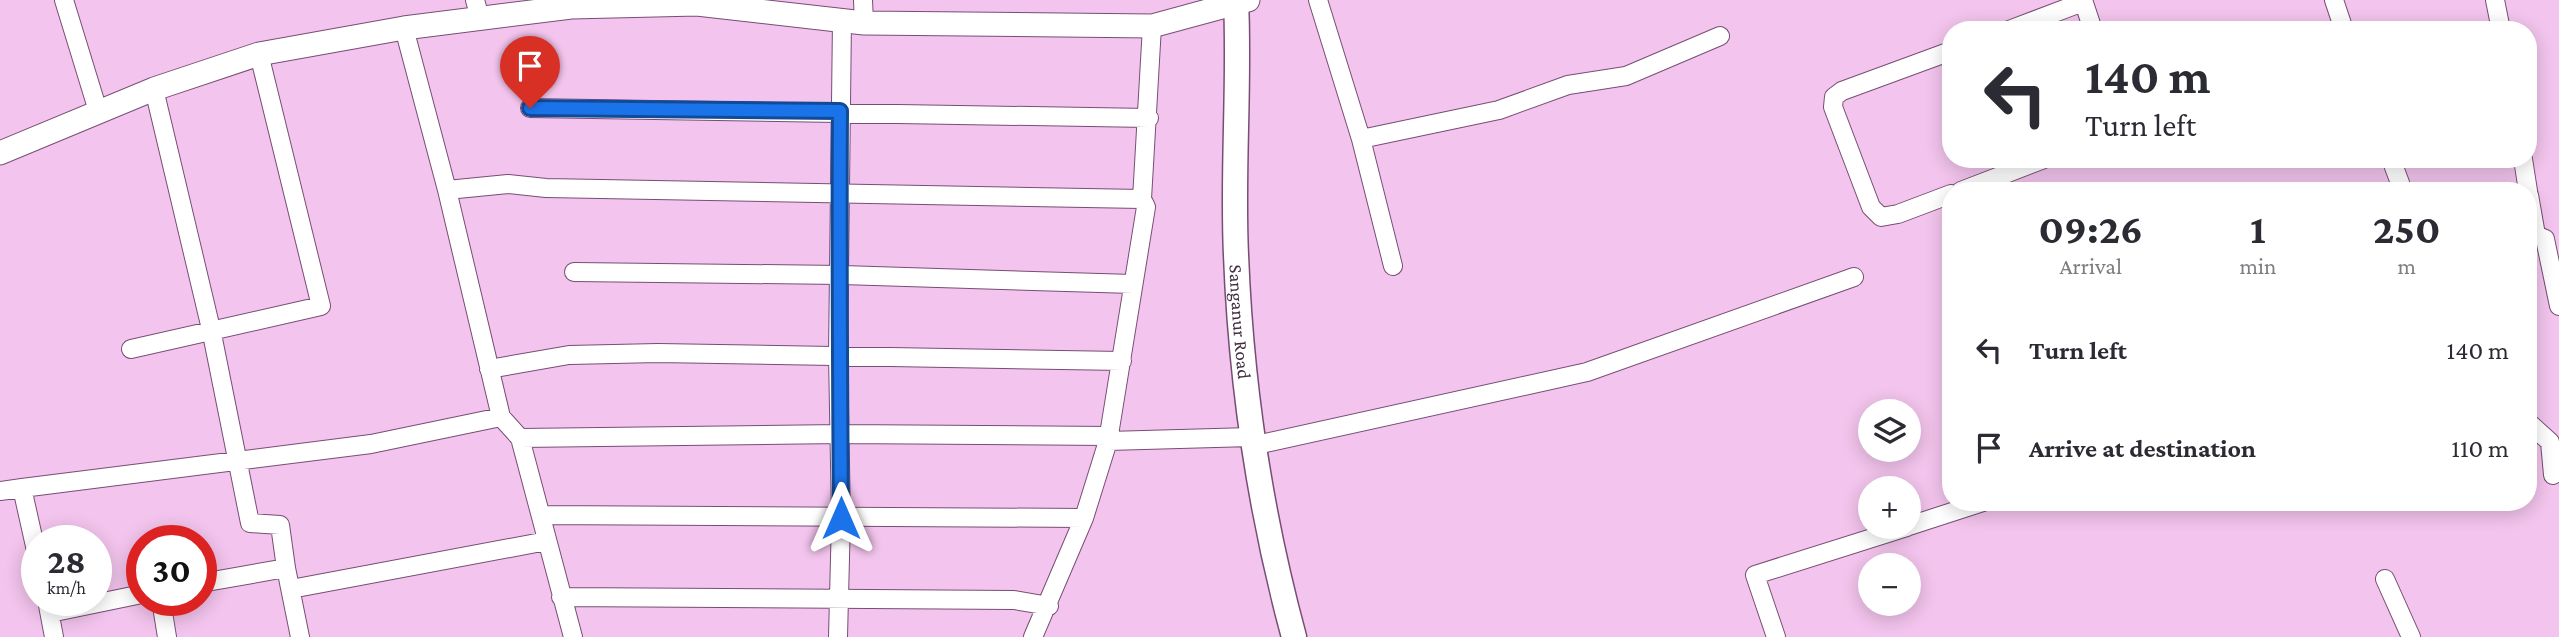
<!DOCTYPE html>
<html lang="en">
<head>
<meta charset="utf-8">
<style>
  :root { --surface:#fff; --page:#f2f2f3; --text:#2b2b33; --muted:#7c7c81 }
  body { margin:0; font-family:"Crimson Pro",serif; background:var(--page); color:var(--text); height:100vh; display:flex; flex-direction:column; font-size:26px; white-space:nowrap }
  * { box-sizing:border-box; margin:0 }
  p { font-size:23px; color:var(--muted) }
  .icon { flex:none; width:38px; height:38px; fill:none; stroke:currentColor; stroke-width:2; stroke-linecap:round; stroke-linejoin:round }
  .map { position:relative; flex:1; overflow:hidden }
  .drawer { position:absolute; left:1942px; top:182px; width:595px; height:329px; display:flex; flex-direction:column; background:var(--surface); border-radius:28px; box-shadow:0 4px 18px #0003 }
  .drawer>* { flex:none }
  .guide { position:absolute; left:1942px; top:21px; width:595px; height:147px; border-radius:28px; box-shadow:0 4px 18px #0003; background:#fff; color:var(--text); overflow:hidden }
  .tools { position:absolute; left:1858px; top:399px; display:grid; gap:14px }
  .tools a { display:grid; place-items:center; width:63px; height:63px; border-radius:50%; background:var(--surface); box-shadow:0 4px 18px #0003; font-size:35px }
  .speed { position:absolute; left:21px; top:525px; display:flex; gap:14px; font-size:35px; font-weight:700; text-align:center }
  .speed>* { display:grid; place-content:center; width:91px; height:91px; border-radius:50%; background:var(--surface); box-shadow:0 4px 18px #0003; line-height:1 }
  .speed small { font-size:18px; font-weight:400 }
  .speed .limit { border:10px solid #d22; background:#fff; color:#111 }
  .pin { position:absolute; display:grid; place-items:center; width:60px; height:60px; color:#fff; margin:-72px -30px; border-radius:50% 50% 50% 0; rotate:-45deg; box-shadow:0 0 7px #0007 }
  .pin .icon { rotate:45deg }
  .me { position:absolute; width:77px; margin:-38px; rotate:0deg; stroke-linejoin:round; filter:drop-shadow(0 0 5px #0008) }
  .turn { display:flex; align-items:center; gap:24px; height:147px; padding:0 28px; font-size:32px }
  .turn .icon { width:91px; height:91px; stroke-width:2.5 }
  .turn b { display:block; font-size:49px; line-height:60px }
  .eta { display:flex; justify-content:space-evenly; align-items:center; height:119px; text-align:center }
  .eta b { font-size:42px; font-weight:700; line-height:49px }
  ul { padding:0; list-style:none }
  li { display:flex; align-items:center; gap:21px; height:98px; padding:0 28px }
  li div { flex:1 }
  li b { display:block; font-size:26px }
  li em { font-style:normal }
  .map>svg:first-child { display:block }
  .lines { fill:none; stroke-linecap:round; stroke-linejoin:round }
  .minor-casing { stroke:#774e73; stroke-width:20 }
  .tertiary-casing { stroke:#774e73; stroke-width:25 }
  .secondary-casing { stroke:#774e73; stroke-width:27 }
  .minor { stroke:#fff; stroke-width:18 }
  .tertiary { stroke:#fff; stroke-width:23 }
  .secondary { stroke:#fff; stroke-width:24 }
  .route-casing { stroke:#114b97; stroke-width:18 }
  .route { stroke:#1a73e8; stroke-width:12 }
  .labels { text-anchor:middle; stroke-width:5; stroke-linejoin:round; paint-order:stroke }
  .street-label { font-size:19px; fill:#412e3f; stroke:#fbd4f6 }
</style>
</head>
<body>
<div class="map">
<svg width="2559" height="637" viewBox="0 0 2559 637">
  <rect width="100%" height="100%" fill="#f3c4ed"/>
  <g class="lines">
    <defs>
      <path id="minor" d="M 64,0 L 98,111
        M 475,0 L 480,18
        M 863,0 L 864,23
        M 1318,0 L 1361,139 L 1393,266
        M 2083,0 L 2093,30
        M 2334,0 L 2344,30
        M 2495,0 L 2501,30
        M 404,28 L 447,190 L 501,417 L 520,438 L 573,637
        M 2009,30 L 2083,2
        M 1951,51 L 1842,91 L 1834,97 L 1833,107 L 1871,207 L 1881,217 L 1898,214 L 1951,194
        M 154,89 L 211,329 L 250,523 L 280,525 L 286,568
        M 530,108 L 1149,118
        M 1361,139 L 1499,110 L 1568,85 L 1626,76 L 1720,36
        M 2391,159 L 2403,191
        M 2523,159 L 2528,191
        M 447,190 L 508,184 L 546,188 L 1142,199
        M 1961,191 L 2044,159
        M 2529,195 L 2536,235 L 2545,239 L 2559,306
        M 574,272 L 842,275 L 1133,284
        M 131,349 L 321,306 L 259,54
        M 489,369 L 569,355 L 658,353 L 1122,361
        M 2529,423 L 2550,442 L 2553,475
        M 520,438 L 841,434 L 1109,436
        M 1108,441 L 1251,437
        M 1252,446 L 1587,372 L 1854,277
        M 22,488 L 371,444 L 501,417
        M 0,491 L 22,488 L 37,555
        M 541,515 L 1084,518
        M 1909,526 L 1983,502
        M 2385,579 L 2411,637
        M 201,583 L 286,568 L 300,637
        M 291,589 L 547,541
        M 561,597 L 1014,600 L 1049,606
        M 47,600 L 54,637
        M 161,600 L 167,637
        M 50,613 L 142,594
        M 838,637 L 841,518 L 838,355 L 842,20
        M 1033,637 L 1084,518 L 1108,441 L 1146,207 L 1142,199 L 1152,26
        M 1776,637 L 1755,575 L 1907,527"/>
      <path id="tertiary" d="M 0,153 L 154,89 L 259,54 L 404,28 L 571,7 L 697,4 L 864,23 L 1152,26 L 1248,0"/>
      <g id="secondary">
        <path id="s1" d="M 1236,0 C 1240,85 1232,170 1236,255 C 1241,384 1260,512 1294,637"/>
      </g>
    </defs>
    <!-- minor casing -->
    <use href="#minor" class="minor-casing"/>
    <!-- tertiary casing -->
    <use href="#tertiary" class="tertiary-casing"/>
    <!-- secondary casing -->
    <use href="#secondary" class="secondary-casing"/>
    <!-- minor -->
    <use href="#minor" class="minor"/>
    <!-- tertiary -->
    <use href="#tertiary" class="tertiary"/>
    <!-- secondary -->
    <use href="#secondary" class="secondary"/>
  </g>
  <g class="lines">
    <defs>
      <path id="route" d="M 530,108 L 840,111 C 839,247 840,383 841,518"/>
    </defs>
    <!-- route casing -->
    <use href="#route" class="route-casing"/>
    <!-- route -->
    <use href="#route" class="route"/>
  </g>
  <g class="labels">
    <!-- street labels -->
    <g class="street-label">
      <text dy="7" stroke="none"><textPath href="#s1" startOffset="322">Sanganur Road</textPath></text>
    </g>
  </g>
</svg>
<div class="tools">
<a><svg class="icon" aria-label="layers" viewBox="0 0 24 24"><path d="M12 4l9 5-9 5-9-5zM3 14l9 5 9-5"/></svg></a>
<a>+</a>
<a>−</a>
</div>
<div class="speed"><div>28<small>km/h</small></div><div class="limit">30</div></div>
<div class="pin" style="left:530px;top:108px;background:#d93025"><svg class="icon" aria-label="arrive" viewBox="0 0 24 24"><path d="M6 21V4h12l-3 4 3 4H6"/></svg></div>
<svg class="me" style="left:841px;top:518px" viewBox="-20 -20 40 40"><path d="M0-17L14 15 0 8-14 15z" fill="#1a73e8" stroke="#fff" stroke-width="4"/></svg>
<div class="guide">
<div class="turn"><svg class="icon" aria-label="left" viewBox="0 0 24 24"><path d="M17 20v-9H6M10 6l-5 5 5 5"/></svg><div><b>140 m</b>Turn left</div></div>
</div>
<section class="drawer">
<div class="eta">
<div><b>09:26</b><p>Arrival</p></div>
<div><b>1</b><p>min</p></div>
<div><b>250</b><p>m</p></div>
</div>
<ul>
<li><svg class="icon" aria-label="left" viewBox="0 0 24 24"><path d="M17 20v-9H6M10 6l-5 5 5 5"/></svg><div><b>Turn left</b></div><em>140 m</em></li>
<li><svg class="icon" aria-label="arrive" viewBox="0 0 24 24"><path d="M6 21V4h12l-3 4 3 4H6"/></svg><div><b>Arrive at destination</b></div><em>110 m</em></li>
</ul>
</section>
</div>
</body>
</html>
